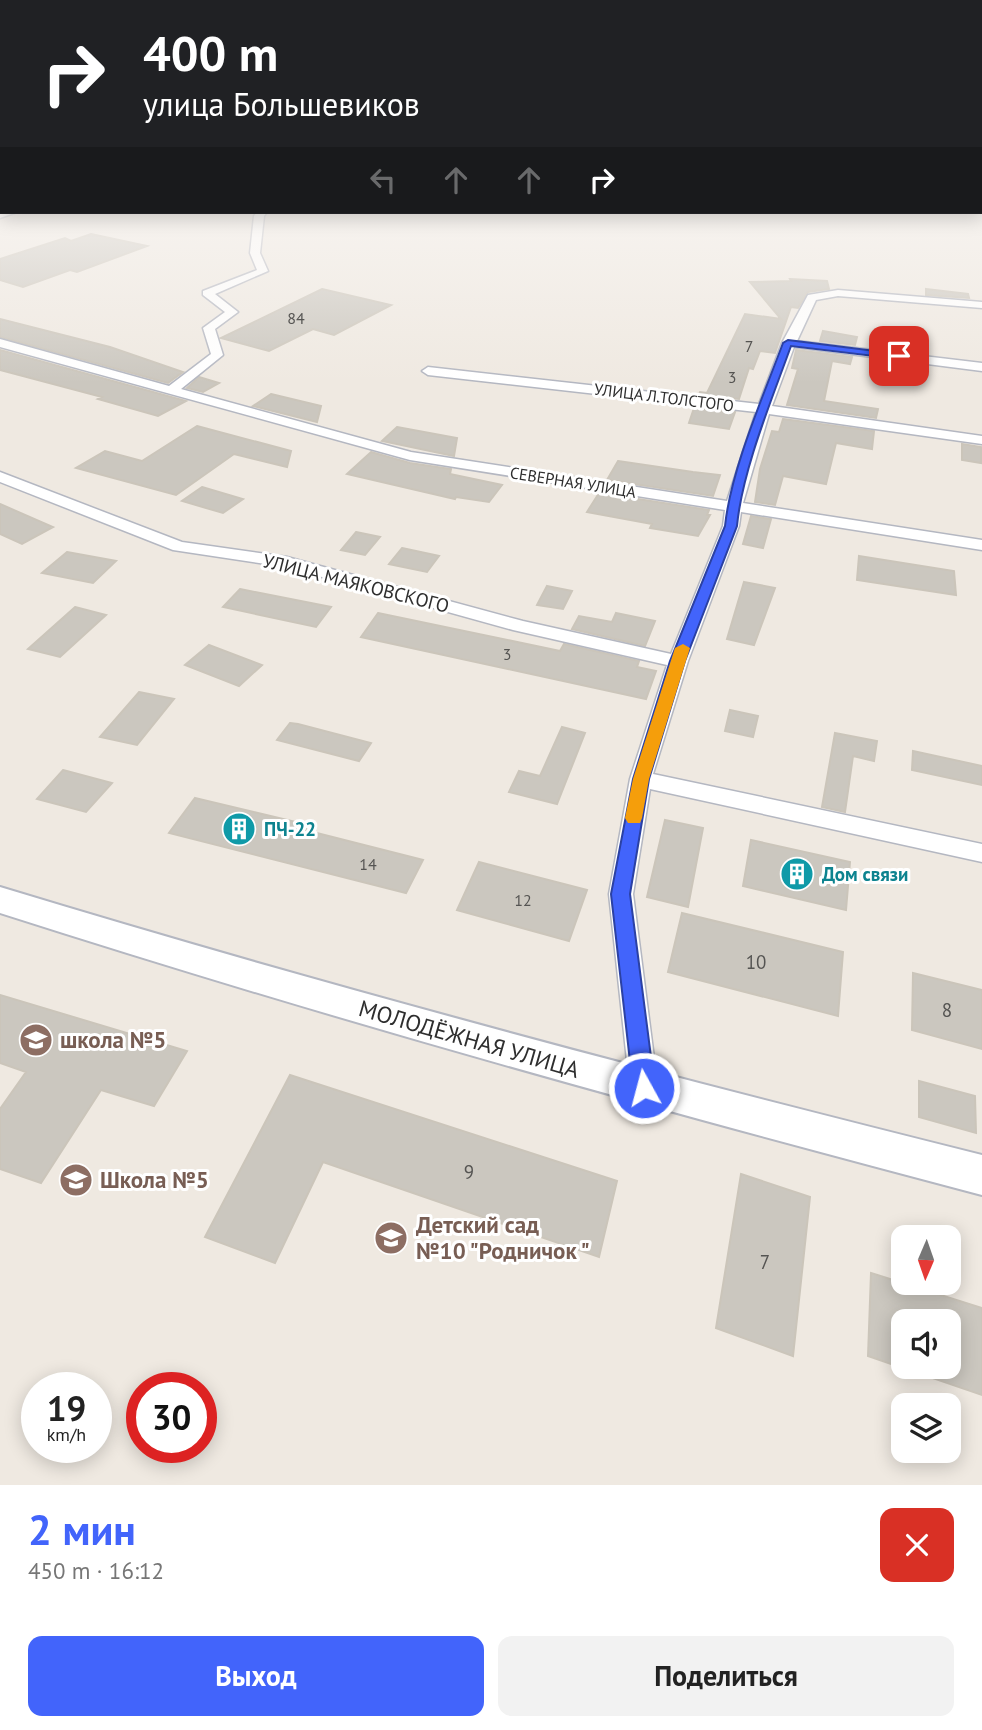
<!DOCTYPE html>
<html lang="ru">
<head>
<meta charset="utf-8">
<style>
  :root { --surface:#fff; --page:#f2f2f2; --text:#222; --muted:#767676; --accent:#4264fb }
  body { margin:0; font-family:"PT Sans",sans-serif; background:var(--page); color:var(--text); height:100vh; display:flex; flex-direction:column; font-size:26px; white-space:nowrap }
  * { box-sizing:border-box; margin:0 }
  p { font-size:23px; color:var(--muted) }
  .icon { flex:none; width:38px; height:38px; fill:none; stroke:currentColor; stroke-width:2; stroke-linecap:round; stroke-linejoin:round }
  .map { position:relative; height:1485px; overflow:hidden }
  .panel { display:flex; flex-direction:column; background:var(--surface); flex:1 }
  .panel>* { flex:none }
  .guide { position:absolute; left:0px; top:0px; width:984px; height:214px; box-shadow:0 4px 18px #0003; background:#202124; color:#fff; overflow:hidden }
  .needle { width:46px; rotate:182deg }
  .fabs { position:absolute; left:891px; top:1225px; display:grid; gap:14px }
  .fabs a { display:grid; place-items:center; width:70px; height:70px; border-radius:14px; background:var(--surface); box-shadow:0 4px 18px #0003; font-size:35px }
  .speed { position:absolute; left:21px; top:1372px; display:flex; gap:14px; font-size:35px; font-weight:700; text-align:center }
  .speed>* { display:grid; place-content:center; width:91px; height:91px; border-radius:50%; background:var(--surface); box-shadow:0 4px 18px #0003; line-height:1 }
  .speed small { font-size:18px; font-weight:400 }
  .speed .limit { border:10px solid #d22; background:#fff; color:#111 }
  .pin { position:absolute; display:grid; place-items:center; width:60px; height:60px; color:#fff; margin:-30px; border-radius:14px; box-shadow:0 4px 10px #0006 }
  .me { position:absolute; width:77px; margin:-38px; rotate:353deg; stroke-linejoin:round; filter:drop-shadow(0 0 5px #0008) }
  .turn { display:flex; align-items:center; gap:24px; height:147px; padding:0 28px; font-size:32px }
  .turn .icon { width:91px; height:91px; stroke-width:2.5 }
  .turn b { display:block; font-size:49px; line-height:60px }
  .lanes { display:flex; align-items:center; height:66px; padding:0 28px; background:#0003; justify-content:center; gap:35px; direction:ltr }
  .lanes .off { opacity:.35 }
  .round { display:grid; place-items:center; flex:none; width:74px; height:74px; border-radius:14px; background:var(--page) }
  .summary { display:flex; align-items:center; justify-content:space-between; height:119px; padding:0 28px }
  h1 { font-size:42px; font-weight:600; line-height:52px; color:var(--accent) }
  .action { display:flex; gap:14px; margin-top:auto; padding:14px 28px }
  .action a { flex:1; height:80px; border-radius:14px; background:var(--accent); color:#fff; font-size:28px; font-weight:600; line-height:80px; text-align:center }
  .action a+a { background:var(--page); color:var(--text) }
  .map>svg:first-child { display:block }
  .building { fill:#cbc7bf; stroke:#cbc5ba; stroke-width:2 }
  .lines { fill:none; stroke-linecap:round; stroke-linejoin:round }
  .minor-casing { stroke:#b4b7c1; stroke-width:3 }
  .tertiary-casing { stroke:#b4b7c1; stroke-width:4 }
  .minor { fill:#fff; fill-rule:evenodd }
  .tertiary { fill:#fff; fill-rule:evenodd }
  .route { fill:#4264fb; stroke:#2b41a3; stroke-width:2 }
  .slow { fill:#f59e0b }
  .labels { text-anchor:middle; stroke-width:6; stroke-linejoin:round; paint-order:stroke }
  .number-label { font-size:16px; fill:#555452 }
  .far-street-label { font-size:16px; fill:#2e2e2e; stroke:#fff }
  .street-label { font-size:19px; fill:#2e2e2e; stroke:#fff }
  .culture-label { font-size:19px; font-weight:bold; fill:#0d838f; stroke:#fff; text-anchor:start }
  .near-number-label { font-size:19px; fill:#555452 }
  .near-street-label { font-size:23px; fill:#2e2e2e; stroke:#fff }
  .near-education-label { font-size:23px; font-weight:bold; fill:#785e54; stroke:#fff; text-anchor:start }
</style>
</head>
<body>
<div class="map">
<svg width="982" height="1485" viewBox="0 0 982 1485">
  <rect width="100%" height="100%" fill="#efe9e1"/>
  <!-- building -->
  <path class="building" d="M 91,234 L 147,246 L 77,272 L 70,270 L 23,287 L 0,280 L 0,259 L 65,238 L 71,241 Z
    M 790,279 L 827,281 L 829,289 L 808,292 L 798,308 L 791,307 L 775,353 L 760,351 L 753,369 L 749,368 L 739,399 L 699,395 L 700,392 L 707,393 L 745,314 L 781,319 L 750,282 L 791,281 Z
    M 322,289 L 391,305 L 334,335 L 313,329 L 269,351 L 221,338 Z
    M 926,289 L 968,294 L 969,298 L 926,295 Z
    M 0,319 L 110,347 L 183,372 L 168,383 L 0,337 Z
    M 823,331 L 857,337 L 855,345 L 820,341 Z
    M 0,350 L 186,401 L 158,416 L 98,399 L 102,397 L 0,370 Z
    M 796,350 L 852,357 L 850,364 L 832,361 L 824,401 L 878,409 L 876,418 L 787,405 L 798,369 L 792,368 Z
    M 199,377 L 219,383 L 203,392 L 187,388 Z
    M 271,394 L 321,406 L 317,422 L 253,406 Z
    M 694,408 L 735,412 L 729,429 L 689,423 Z
    M 783,419 L 874,431 L 872,449 L 836,443 L 826,484 L 783,476 L 775,505 L 755,502 L 760,469 L 772,431 L 779,432 Z
    M 197,426 L 291,451 L 287,467 L 234,454 L 176,495 L 76,468 L 105,451 L 142,461 Z
    M 397,427 L 457,438 L 454,456 L 382,441 Z
    M 962,444 L 981,447 L 981,463 L 962,460 Z
    M 371,452 L 410,463 L 451,469 L 450,474 L 502,485 L 489,502 L 456,497 L 455,499 L 347,474 Z
    M 618,461 L 693,472 L 720,475 L 713,496 L 607,480 Z
    M 202,487 L 243,499 L 223,513 L 182,501 Z
    M 599,493 L 709,510 L 707,515 L 710,515 L 698,536 L 650,528 L 652,524 L 587,512 Z
    M 0,504 L 53,527 L 22,544 L 0,534 Z
    M 751,516 L 771,519 L 763,548 L 743,544 Z
    M 356,532 L 380,537 L 365,555 L 341,550 Z
    M 402,548 L 439,556 L 427,572 L 389,564 Z
    M 67,552 L 116,561 L 93,583 L 42,573 Z
    M 859,556 L 954,571 L 956,595 L 857,580 Z
    M 744,582 L 775,588 L 754,645 L 727,639 Z
    M 547,586 L 572,591 L 563,609 L 537,605 Z
    M 240,589 L 331,607 L 316,627 L 223,607 Z
    M 75,607 L 106,615 L 60,657 L 28,649 Z
    M 378,613 L 560,651 L 564,644 L 639,661 L 637,667 L 656,671 L 646,699 L 361,637 Z
    M 616,613 L 655,621 L 645,646 L 572,629 L 579,616 L 612,622 Z
    M 209,645 L 262,665 L 239,686 L 185,665 Z
    M 139,692 L 174,699 L 137,745 L 100,737 Z
    M 730,710 L 758,716 L 753,737 L 725,731 Z
    M 290,723 L 298,724 L 371,743 L 359,761 L 277,740 Z
    M 562,727 L 585,733 L 557,804 L 509,792 L 519,771 L 540,776 Z
    M 835,733 L 877,741 L 874,761 L 853,756 L 845,812 L 822,807 Z
    M 913,751 L 982,766 L 982,785 L 912,770 Z
    M 63,770 L 112,783 L 86,812 L 37,799 Z
    M 195,798 L 308,825 L 305,830 L 423,860 L 406,893 L 169,833 Z
    M 665,820 L 703,828 L 688,907 L 647,897 Z
    M 751,840 L 850,862 L 846,910 L 743,886 Z
    M 479,862 L 587,890 L 569,941 L 457,910 Z
    M 682,913 L 843,952 L 838,1016 L 668,972 Z
    M 913,973 L 982,990 L 982,1049 L 912,1030 Z
    M 0,995 L 187,1051 L 154,1106 L 101,1090 L 41,1183 L 0,1169 L 0,1109 L 26,1072 L 0,1063 Z
    M 290,1075 L 617,1181 L 599,1257 L 323,1162 L 275,1263 L 205,1237 Z
    M 919,1081 L 975,1096 L 976,1133 L 919,1117 Z
    M 741,1174 L 810,1197 L 793,1356 L 716,1328 Z
    M 871,1273 L 982,1308 L 982,1395 L 909,1370 L 910,1367 L 948,1367 L 948,1321 L 903,1321 L 903,1368 L 868,1356 Z"/>
  <g class="lines">
    <defs>
      <path id="minor" d="M 0,212 L 17,212 L 0,218 Z
        M 257,212 L 267,212 L 264,216 L 260,253 L 268,271 L 215,294 L 238,312 L 215,329 L 223,355 L 181,389 L 411,452 L 727,501 L 756,412 L 428,375 L 422,371 L 428,367 L 759,404 L 782,343 L 808,295 L 838,290 L 982,302 L 982,308 L 838,296 L 816,300 L 797,341 L 982,363 L 982,371 L 794,347 L 772,406 L 982,436 L 982,444 L 769,414 L 743,503 L 982,540 L 982,550 L 741,512 L 739,526 L 688,661 L 653,774 L 982,844 L 982,862 L 650,789 L 633,894 L 658,1089 L 654,1098 L 644,1102 L 634,1098 L 630,1089 L 609,894 L 630,779 L 667,665 L 513,630 L 286,567 L 173,550 L 0,482 L 0,472 L 182,542 L 287,557 L 523,621 L 671,654 L 723,526 L 725,510 L 410,460 L 0,347 L 0,339 L 169,386 L 211,354 L 203,328 L 225,312 L 203,295 L 203,291 L 257,270 L 250,253 L 254,216 Z"/>
      <path id="tertiary" d="M 0,887 C 325,986 653,1073 982,1155 L 982,1195 C 652,1108 324,1017 0,913 Z"/>
    </defs>
    <!-- minor casing -->
    <use href="#minor" class="minor-casing"/>
    <!-- tertiary casing -->
    <use href="#tertiary" class="tertiary-casing"/>
    <!-- minor -->
    <use href="#minor" class="minor"/>
    <!-- tertiary -->
    <use href="#tertiary" class="tertiary"/>
  </g>
  <!-- sky -->
  <linearGradient id="sky" x2="0" y2="1"><stop stop-color="#7abfeb"/><stop offset="0.46" stop-color="#f8f5f2"/><stop offset="1" stop-color="#f8f5f2" stop-opacity="0"/></linearGradient>
  <rect width="982" height="383" fill="url(#sky)"/>
  <!-- route -->
  <path class="route" d="M 788,340 L 899,354 L 903,356 L 899,359 L 791,346 C 772,399 742,471 737,526 L 685,661 L 649,779 L 630,894 L 655,1088 L 652,1096 L 644,1099 L 636,1096 L 633,1088 L 611,894 L 633,779 L 670,661 L 725,526 C 731,469 763,397 783,343 Z"/>
  <!-- slow -->
  <path class="slow" d="M 683,644 L 690,648 L 649,779 L 642,818 L 640,823 L 628,823 L 625,818 L 633,779 L 675,648 Z"/>
  <!-- icons -->
  <defs>
    <symbol id="building-disc" viewBox="-11 -11 22 22"><circle r="9.5" fill="#0f9aa8" stroke="#fff"/><path d="M-4-6H4V6H1V3H-1V6H-4ZM-2.5-4.3h1.7v1.8h-1.7ZM.8-4.3h1.7v1.8H.8ZM-2.5-1h1.7V.8h-1.7ZM.8-1h1.7V.8H.8Z" fill="#fff"/></symbol>
    <symbol id="school-disc" viewBox="-11 -11 22 22"><circle r="9.5" fill="#8d6e63" stroke="#fff"/><path d="M0-5L7-2L0 1L-7-2ZM-4 1L0 2.5L4 1V4Q0 6-4 4Z" fill="#fff"/></symbol>
  </defs>
  <g fill-rule="evenodd">
    <use href="#building-disc" x="220" y="810" width="38" height="38"/>
    <use href="#building-disc" x="778" y="855" width="38" height="38"/>
    <use href="#school-disc" x="17" y="1021" width="38" height="38"/>
    <use href="#school-disc" x="57" y="1161" width="38" height="38"/>
    <use href="#school-disc" x="372" y="1219" width="38" height="38"/>
  </g>
  <g class="labels">
    <!-- number labels -->
    <g class="number-label">
      <text x="296" y="324">84</text>
      <text x="749" y="352">7</text>
      <text x="732" y="383">3</text>
      <text x="507" y="660">3</text>
      <text x="368" y="870">14</text>
      <text x="523" y="906">12</text>
    </g>
    <!-- far-street labels -->
    <g class="far-street-label">
      <text transform="translate(664 397) rotate(7)" y="6">УЛИЦА Л.ТОЛСТОГО</text>
      <text transform="translate(573 482) rotate(9)" y="6">СЕВЕРНАЯ УЛИЦА</text>
    </g>
    <!-- street labels -->
    <g class="street-label">
      <text transform="translate(356 583) rotate(14)" y="7">УЛИЦА МАЯКОВСКОГО</text>
    </g>
    <!-- culture labels -->
    <g class="culture-label">
      <text x="264" y="836">ПЧ-22</text>
      <text x="822" y="881">Дом связи</text>
    </g>
    <!-- near-number labels -->
    <g class="near-number-label">
      <text x="756" y="969">10</text>
      <text x="947" y="1017">8</text>
      <text x="469" y="1179">9</text>
      <text x="765" y="1269">7</text>
    </g>
    <!-- near-street labels -->
    <g class="near-street-label">
      <text transform="translate(469 1039) rotate(16)" y="8">МОЛОДЁЖНАЯ УЛИЦА</text>
    </g>
    <!-- near-education labels -->
    <g class="near-education-label">
      <text x="60" y="1048">школа №5</text>
      <text x="100" y="1188">Школа №5</text>
      <text x="416" y="1233">Детский сад<tspan x="416" dy="26">№10 "Родничок "</tspan></text>
    </g>
  </g>
</svg>
<div class="fabs">
<a><svg class="needle" viewBox="-14 -14 28 28"><path d="M0-13l5 13h-10z" fill="#e53935"/><path d="M0 13l5-13h-10z" fill="#767676"/></svg></a>
<a><svg class="icon" aria-label="sound" viewBox="0 0 24 24"><path d="M4 9h4l5-4v14l-5-4H4zM17 9q2 3 0 6"/></svg></a>
<a><svg class="icon" aria-label="layers" viewBox="0 0 24 24"><path d="M12 4l9 5-9 5-9-5zM3 14l9 5 9-5"/></svg></a>
</div>
<div class="speed"><div>19<small>km/h</small></div><div class="limit">30</div></div>
<div class="pin" style="left:899px;top:356px;background:#d93025"><svg class="icon" aria-label="arrive" viewBox="0 0 24 24"><path d="M6 21V4h12l-3 4 3 4H6"/></svg></div>
<svg class="me" style="left:644px;top:1088px" viewBox="-20 -20 40 40"><circle r="17" fill="#4264fb" stroke="#fff" stroke-width="3"/><path d="M0-11L8 9 0 5-8 9z" fill="#fff"/></svg>
<div class="guide">
<div class="turn"><svg class="icon" aria-label="right" viewBox="0 0 24 24"><path d="M7 20v-9h11M14 6l5 5-5 5"/></svg><div><b>400 m</b>улица Большевиков</div></div>
<div class="lanes"><svg class="icon off" aria-label="left" viewBox="0 0 24 24"><path d="M17 20v-9H6M10 6l-5 5 5 5"/></svg><svg class="icon off" aria-label="ahead" viewBox="0 0 24 24"><path d="M12 20V5M6 11l6-6 6 6"/></svg><svg class="icon off" aria-label="ahead" viewBox="0 0 24 24"><path d="M12 20V5M6 11l6-6 6 6"/></svg><svg class="icon" aria-label="right" viewBox="0 0 24 24"><path d="M7 20v-9h11M14 6l5 5-5 5"/></svg></div>
</div>
</div>
<section class="panel">
<div class="summary"><div><h1>2 мин</h1><p>450 m · 16:12</p></div><a class="round" style="background:#d93025;color:#fff"><svg class="icon" aria-label="close" viewBox="0 0 24 24"><path d="M6 6l12 12M18 6L6 18"/></svg></a></div>
<div class="action"><a>Выход</a><a>Поделиться</a></div>
</section>
</body>
</html>
